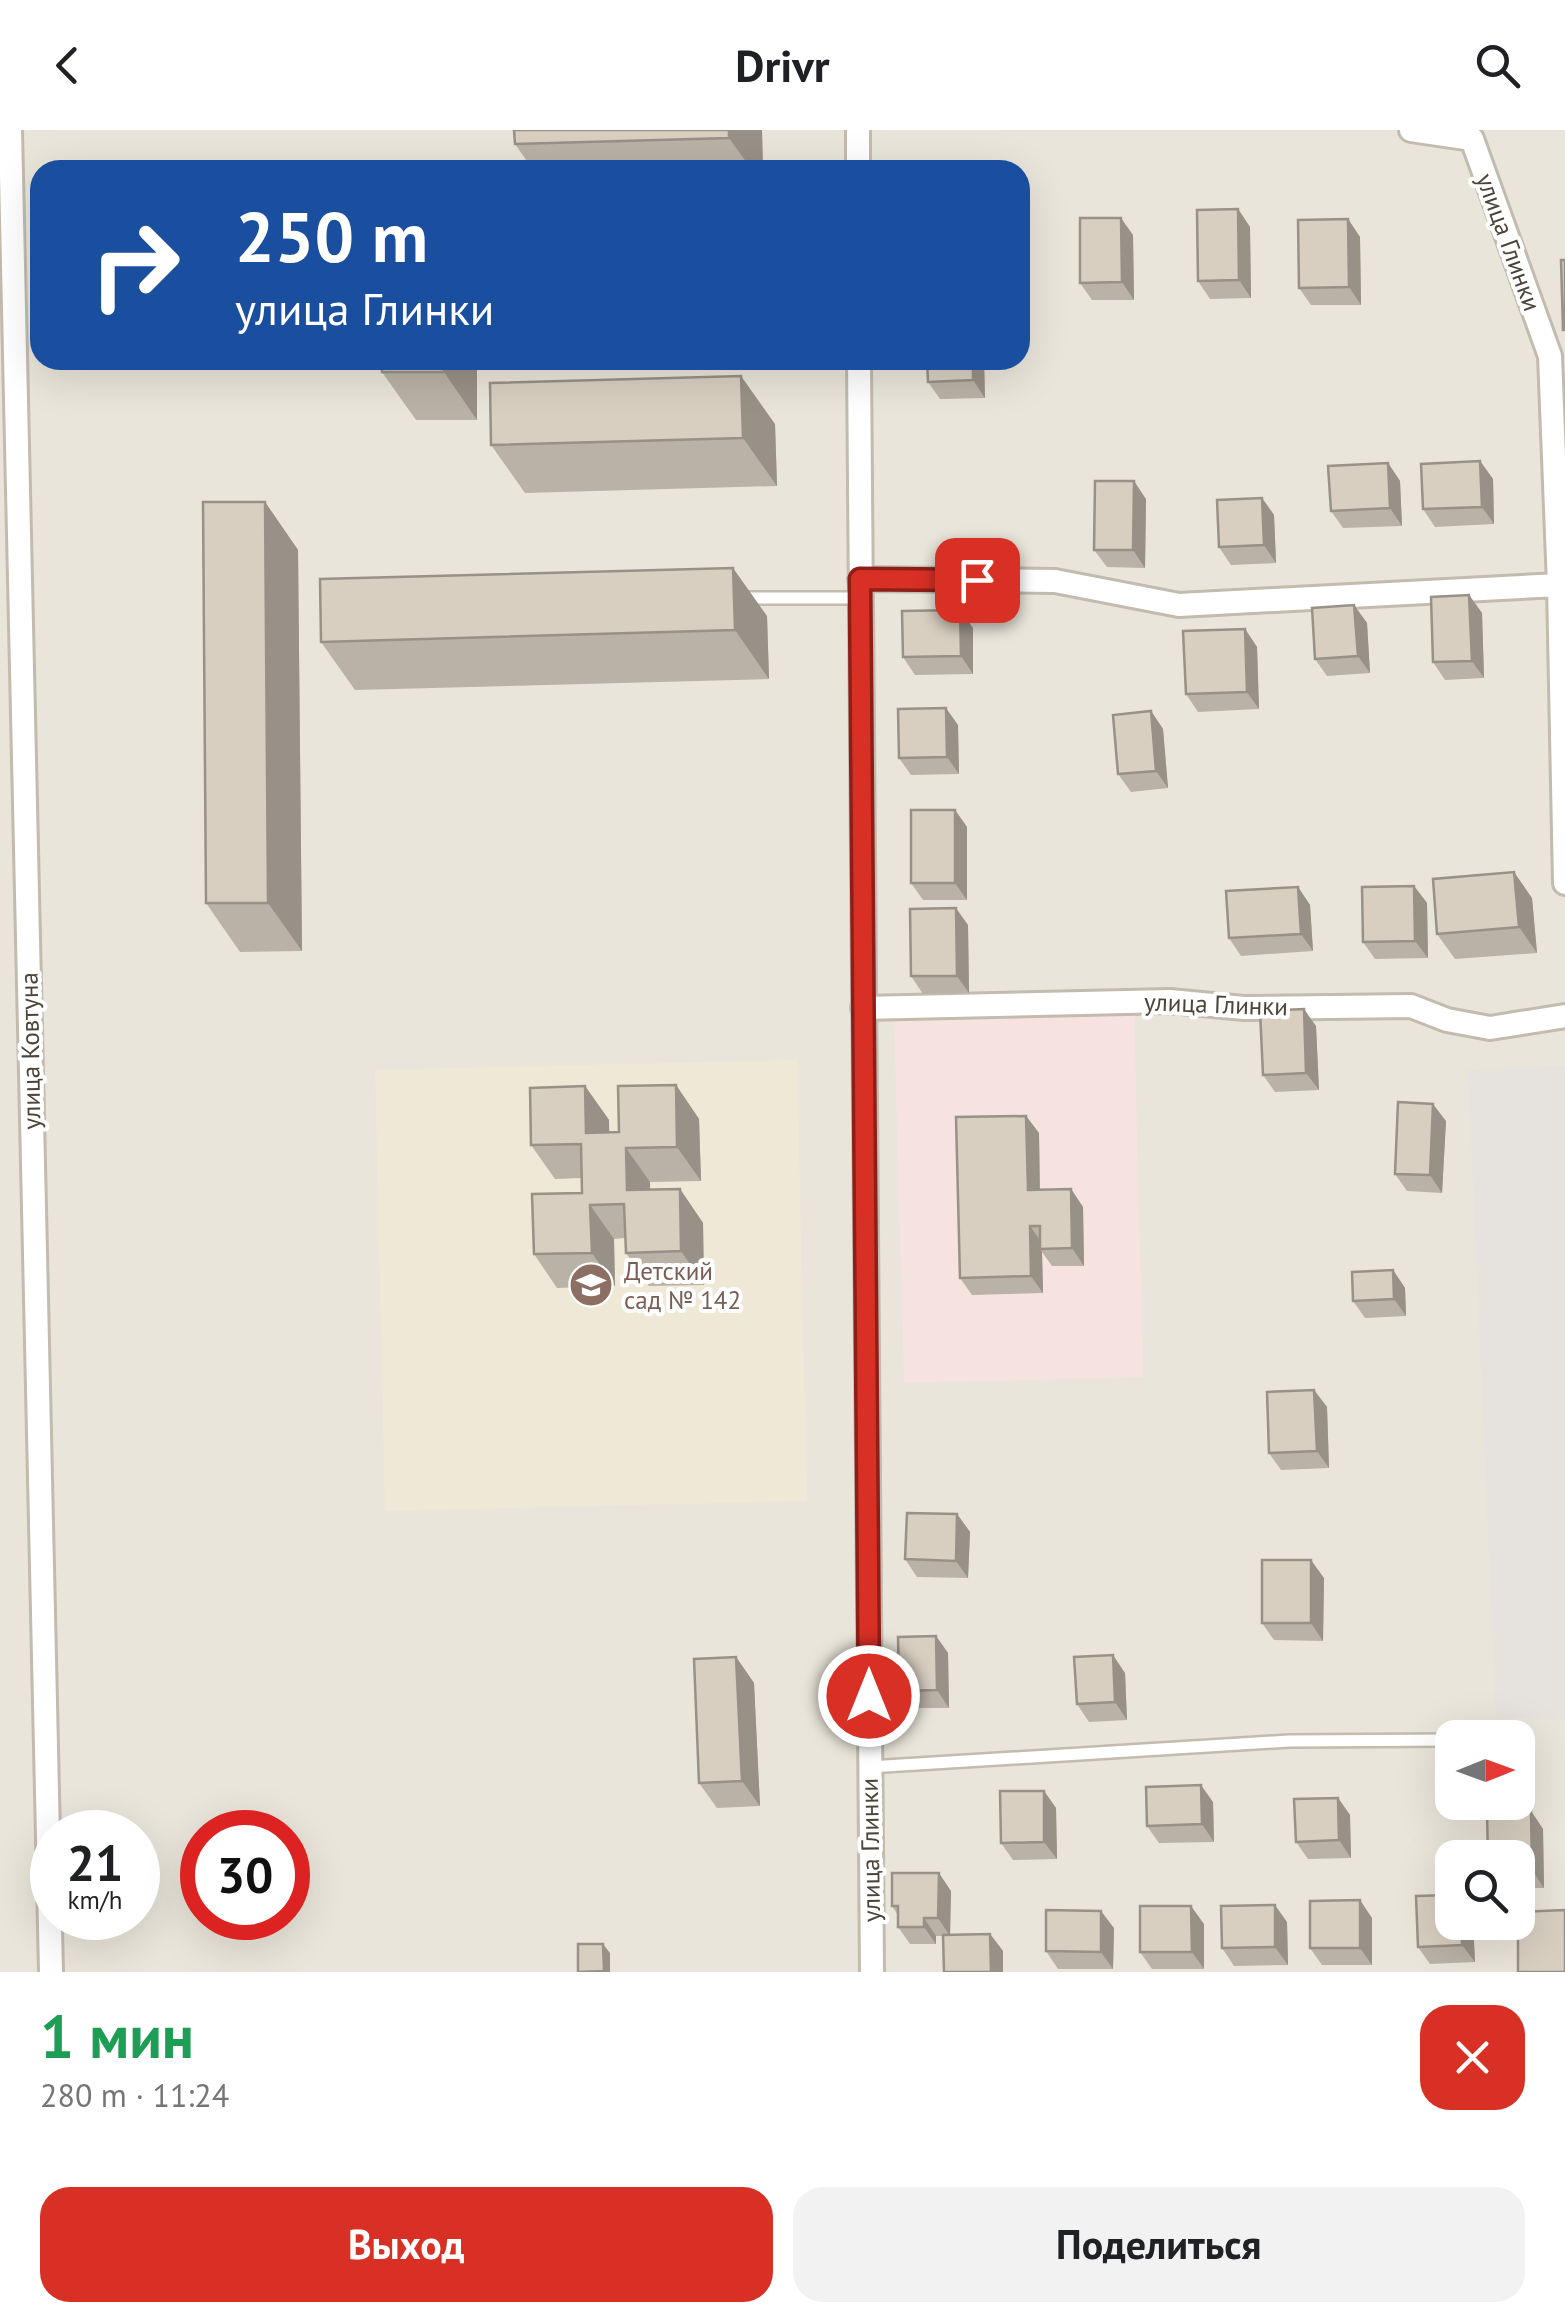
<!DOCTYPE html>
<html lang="ru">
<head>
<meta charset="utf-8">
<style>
  :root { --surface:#fff; --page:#f2f2f2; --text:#202124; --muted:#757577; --accent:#d93025 }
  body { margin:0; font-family:"PT Sans",sans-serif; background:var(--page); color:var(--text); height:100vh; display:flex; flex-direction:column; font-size:38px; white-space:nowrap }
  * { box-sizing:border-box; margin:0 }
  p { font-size:32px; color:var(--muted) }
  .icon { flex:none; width:55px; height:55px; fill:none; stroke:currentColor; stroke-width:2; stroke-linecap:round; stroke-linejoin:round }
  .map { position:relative; height:1842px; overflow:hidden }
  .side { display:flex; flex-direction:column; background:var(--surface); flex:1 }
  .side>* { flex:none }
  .guide { position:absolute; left:30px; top:30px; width:1000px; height:210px; border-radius:30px; box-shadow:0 10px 40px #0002; background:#1a4fa0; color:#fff; overflow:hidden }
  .needle { width:65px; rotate:89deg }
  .fabs { position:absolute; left:1435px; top:1590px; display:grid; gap:20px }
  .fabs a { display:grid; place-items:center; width:100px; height:100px; border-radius:20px; background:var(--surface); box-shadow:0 10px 40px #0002; font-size:50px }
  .speed { position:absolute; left:30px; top:1680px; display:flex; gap:20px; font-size:50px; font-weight:700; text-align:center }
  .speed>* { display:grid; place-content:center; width:130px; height:130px; border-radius:50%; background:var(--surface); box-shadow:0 10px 40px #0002; line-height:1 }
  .speed small { font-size:25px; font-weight:400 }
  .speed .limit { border:15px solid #d22; background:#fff; color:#111 }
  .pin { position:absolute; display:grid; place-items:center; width:85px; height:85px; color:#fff; margin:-42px; border-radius:20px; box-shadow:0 5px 15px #0006 }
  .me { position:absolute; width:110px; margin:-55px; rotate:0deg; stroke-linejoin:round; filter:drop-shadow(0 0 8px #0008) }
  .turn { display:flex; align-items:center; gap:35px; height:210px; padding:0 40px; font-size:45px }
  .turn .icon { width:130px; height:130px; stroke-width:2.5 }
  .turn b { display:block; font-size:70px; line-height:85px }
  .round { display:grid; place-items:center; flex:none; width:105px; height:105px; border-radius:30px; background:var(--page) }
  .headline { display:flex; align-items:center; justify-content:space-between; height:170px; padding:0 40px }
  h1 { font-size:60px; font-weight:700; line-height:75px; color:#1e9e55 }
  .cta { display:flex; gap:20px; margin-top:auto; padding:20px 40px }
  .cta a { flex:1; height:115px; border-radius:30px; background:var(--accent); color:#fff; font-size:40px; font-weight:700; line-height:115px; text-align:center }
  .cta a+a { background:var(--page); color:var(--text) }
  header { display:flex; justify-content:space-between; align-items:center; height:130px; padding:0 40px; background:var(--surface); font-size:45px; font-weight:700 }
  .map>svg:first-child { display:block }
  .residential { fill:#eae5da; fill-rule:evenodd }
  .industrial { fill:#e6e2dd }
  .education { fill:#efe8d6 }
  .medical { fill:#f6e3e0 }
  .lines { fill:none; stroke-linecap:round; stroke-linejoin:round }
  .service-casing { stroke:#c2bbae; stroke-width:16 }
  .minor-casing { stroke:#c2bbae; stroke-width:28 }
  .service { stroke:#fff; stroke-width:11 }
  .minor { stroke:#fff; stroke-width:22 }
  .wall { fill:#bab2a6 }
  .shaded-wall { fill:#979187 }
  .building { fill:#d8cfc1; stroke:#979187; stroke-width:2.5 }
  .route-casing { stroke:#8d1f18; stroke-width:25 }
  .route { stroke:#d93025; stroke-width:18 }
  .labels { text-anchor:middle; stroke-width:8; stroke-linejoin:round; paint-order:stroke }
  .street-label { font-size:25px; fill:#4b4439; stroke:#fff }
  .education-label { font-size:25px; fill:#785e54; stroke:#fff; text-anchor:start }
</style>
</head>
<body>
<header><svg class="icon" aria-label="back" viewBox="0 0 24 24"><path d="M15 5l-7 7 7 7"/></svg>Drivr<svg class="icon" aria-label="search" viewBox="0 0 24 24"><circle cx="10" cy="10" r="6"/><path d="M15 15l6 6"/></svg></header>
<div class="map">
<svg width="1565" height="1842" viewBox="0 0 1565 1842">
  <rect width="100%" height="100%" fill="#f6f3ec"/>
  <!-- residential -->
  <path class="residential" d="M 0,0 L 1565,0 L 1565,1842 L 0,1842 ZM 40,40 L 1020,40 L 1020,230 L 40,230 ZM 1452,1608 L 1518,1608 L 1518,1672 L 1452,1672 ZM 52,1702 L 138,1702 L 138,1788 L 52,1788 ZM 202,1702 L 288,1702 L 288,1788 L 202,1788 ZM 1452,1728 L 1518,1728 L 1518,1792 L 1452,1792 Z"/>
  <!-- industrial -->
  <path class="industrial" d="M 1565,936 L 1565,1590 L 1496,1587 L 1468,940 Z"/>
  <!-- education -->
  <path class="education" d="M 797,930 L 807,1371 L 385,1381 L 375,940 Z"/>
  <!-- medical -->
  <path class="medical" d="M 1134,882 L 1143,1247 L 904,1253 L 894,888 Z"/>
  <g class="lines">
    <defs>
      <path id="service" d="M 743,468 L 860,468
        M 869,1637 L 1289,1611 L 1452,1610"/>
      <path id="minor" d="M 10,0 L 51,1842
        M 858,0 L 858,40
        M 1411,0 L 1472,9 L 1550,226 L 1559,455 L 1565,753
        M 859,230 L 872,1842
        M 860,449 L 1055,451 L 1179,475 L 1559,455
        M 863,878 L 1170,871 L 1244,878 L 1411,876 L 1447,890 L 1490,898 L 1565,886"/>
    </defs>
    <!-- service casing -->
    <use href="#service" class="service-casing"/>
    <!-- minor casing -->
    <use href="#minor" class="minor-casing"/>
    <!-- service -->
    <use href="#service" class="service"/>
    <!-- minor -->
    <use href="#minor" class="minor"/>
  </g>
  <!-- wall -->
  <path class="wall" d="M 514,0 L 762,0 L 763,40 L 533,40 L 515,14 Z
    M 1238,79 L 1250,97 L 1251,168 L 1210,169 L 1198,151 Z
    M 1348,89 L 1360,107 L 1361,175 L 1311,175 L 1299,158 Z
    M 1133,105 L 1134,170 L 1092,170 L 1080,153 Z
    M 477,230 L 477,290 L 416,290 L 382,242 Z
    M 927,230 L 984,230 L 985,268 L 940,269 L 928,252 Z
    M 775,294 L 777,356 L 525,363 L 491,315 Z
    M 1480,331 L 1493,349 L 1494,394 L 1435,397 L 1423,379 Z
    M 1388,333 L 1400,351 L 1402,396 L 1343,398 L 1331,381 Z
    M 1262,368 L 1274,385 L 1276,433 L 1231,435 L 1219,417 Z
    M 1146,369 L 1145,438 L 1107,437 L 1094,420 Z
    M 265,372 L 298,420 L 302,821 L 240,822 L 206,773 Z
    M 1469,465 L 1482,483 L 1484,548 L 1445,550 L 1433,532 Z
    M 1354,475 L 1367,493 L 1370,543 L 1327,546 L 1315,529 Z
    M 767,486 L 769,549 L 355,560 L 321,512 Z
    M 973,498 L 973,544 L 915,545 L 903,527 Z
    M 1245,499 L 1257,517 L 1259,579 L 1198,582 L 1186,564 Z
    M 1151,581 L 1163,599 L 1168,658 L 1131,662 L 1118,644 Z
    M 958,595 L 959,644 L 911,645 L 899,628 Z
    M 955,680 L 967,697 L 967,770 L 923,770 L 911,753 Z
    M 1414,756 L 1427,773 L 1428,828 L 1375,829 L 1363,812 Z
    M 1298,757 L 1310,775 L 1313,821 L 1241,826 L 1229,808 Z
    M 1532,768 L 1537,823 L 1455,829 L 1437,804 Z
    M 968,795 L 969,863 L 923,864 L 911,846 Z
    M 1316,896 L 1319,960 L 1275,962 L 1263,945 Z
    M 676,955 L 699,989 L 701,1051 L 650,1052 L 650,1060 L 680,1059 L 703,1093 L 704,1155 L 649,1156 L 626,1123 L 625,1108 L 614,1109 L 615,1156 L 557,1158 L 534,1124 L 582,1063 L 582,1048 L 555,1049 L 531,1015 L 585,956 L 609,990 L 609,1002 L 619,1002 Z
    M 1026,986 L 1039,1003 L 1040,1060 L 1071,1059 L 1083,1077 L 1084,1136 L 1052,1136 L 1042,1122 L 1043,1163 L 972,1165 L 960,1148 Z
    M 1446,991 L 1442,1063 L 1407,1061 L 1395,1044 Z
    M 1393,1140 L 1405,1158 L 1406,1186 L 1365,1188 L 1353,1171 Z
    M 1314,1260 L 1327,1277 L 1329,1338 L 1281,1340 L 1269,1323 Z
    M 957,1384 L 970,1402 L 968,1448 L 917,1447 L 905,1429 Z
    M 1324,1448 L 1323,1511 L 1274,1510 L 1262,1493 Z
    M 936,1506 L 948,1523 L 949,1578 L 911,1578 L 899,1561 Z
    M 736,1527 L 754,1553 L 760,1676 L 717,1678 L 699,1653 Z
    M 1125,1543 L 1127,1590 L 1089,1592 L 1077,1574 Z
    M 1044,1661 L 1056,1678 L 1057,1729 L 1013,1730 L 1001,1713 Z
    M 1338,1668 L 1350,1685 L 1351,1728 L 1308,1729 L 1296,1712 Z
    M 1213,1672 L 1214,1712 L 1159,1713 L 1147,1696 Z
    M 1531,1681 L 1543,1699 L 1544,1758 L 1518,1758 L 1518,1728 Z
    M 951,1761 L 950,1805 L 990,1804 L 1003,1821 L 943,1806 L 936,1806 L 936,1814 L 910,1814 L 898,1797 L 898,1785 L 892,1776 Z
    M 1372,1788 L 1372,1835 L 1322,1835 L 1310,1818 Z
    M 1287,1792 L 1288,1835 L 1234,1836 L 1222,1818 Z
    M 1452,1792 L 1473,1792 L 1475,1832 L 1430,1834 L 1418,1817 Z
    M 1204,1794 L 1204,1839 L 1152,1839 L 1140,1822 Z
    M 1114,1798 L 1113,1839 L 1058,1839 L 1046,1821 Z"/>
  <!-- shaded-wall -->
  <path class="shaded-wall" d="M 729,0 L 762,0 L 763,40 L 752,40 L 729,8 Z
    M 1238,79 L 1250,97 L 1251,168 L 1239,150 Z
    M 1121,88 L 1133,105 L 1134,170 L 1122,152 Z
    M 1348,89 L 1360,107 L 1361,175 L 1349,157 Z
    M 444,230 L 477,230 L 477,290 L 444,242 Z
    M 973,230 L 984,230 L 985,268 L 973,250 Z
    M 741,246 L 775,294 L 777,356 L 743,308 Z
    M 1480,331 L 1493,349 L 1494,394 L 1482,377 Z
    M 1388,333 L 1400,351 L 1402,396 L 1390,378 Z
    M 1134,351 L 1146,369 L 1145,438 L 1133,420 Z
    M 1262,368 L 1274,385 L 1276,433 L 1264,415 Z
    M 265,372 L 298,420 L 302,821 L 268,773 Z
    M 733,438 L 767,486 L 769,549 L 735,500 Z
    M 1469,465 L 1482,483 L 1484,548 L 1472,531 Z
    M 1354,475 L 1367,493 L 1370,543 L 1358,526 Z
    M 960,480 L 973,498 L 973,544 L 961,526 Z
    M 1245,499 L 1257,517 L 1259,579 L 1247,562 Z
    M 946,578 L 958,595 L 959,644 L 947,627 Z
    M 1151,581 L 1163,599 L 1168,658 L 1156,641 Z
    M 955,680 L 967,697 L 967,770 L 955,753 Z
    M 1514,742 L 1532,768 L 1537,823 L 1519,797 Z
    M 1414,756 L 1427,773 L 1428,828 L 1415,811 Z
    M 1298,757 L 1310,775 L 1313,821 L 1301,804 Z
    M 956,778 L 968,795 L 969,863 L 957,846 Z
    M 1304,879 L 1316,896 L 1319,960 L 1306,943 Z
    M 676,955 L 699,989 L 701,1051 L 677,1017 Z
    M 585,956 L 609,990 L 610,1037 L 586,1003 Z
    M 1433,974 L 1446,991 L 1442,1063 L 1430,1045 Z
    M 1026,986 L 1039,1003 L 1040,1078 L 1028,1060 Z
    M 626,1018 L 650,1052 L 651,1094 L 627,1060 Z
    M 680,1059 L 703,1093 L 704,1155 L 681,1121 Z
    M 1071,1059 L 1083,1077 L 1084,1136 L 1072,1118 Z
    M 590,1075 L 614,1109 L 615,1156 L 592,1123 Z
    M 1030,1096 L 1042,1113 L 1040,1119 L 1042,1122 L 1043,1163 L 1031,1146 Z
    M 1393,1140 L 1405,1158 L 1406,1186 L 1394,1169 Z
    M 1314,1260 L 1327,1277 L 1329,1338 L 1317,1321 Z
    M 957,1384 L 970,1402 L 968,1448 L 956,1431 Z
    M 1311,1430 L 1324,1448 L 1323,1511 L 1311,1493 Z
    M 936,1506 L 948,1523 L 949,1578 L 937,1560 Z
    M 1113,1525 L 1125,1543 L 1127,1590 L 1115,1572 Z
    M 736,1527 L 754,1553 L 760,1676 L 742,1651 Z
    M 1201,1655 L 1213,1672 L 1214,1712 L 1202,1694 Z
    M 1044,1661 L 1056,1678 L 1057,1729 L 1044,1712 Z
    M 1338,1668 L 1350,1685 L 1351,1728 L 1339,1710 Z
    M 1531,1681 L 1543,1699 L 1544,1758 L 1532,1740 Z
    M 939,1743 L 951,1761 L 950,1806 L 938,1788 Z
    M 1360,1770 L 1372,1788 L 1372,1835 L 1360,1818 Z
    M 1275,1775 L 1287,1792 L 1288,1835 L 1275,1817 Z
    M 1191,1776 L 1204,1794 L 1204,1839 L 1192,1822 Z
    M 1101,1781 L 1114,1798 L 1113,1839 L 1101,1822 Z
    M 924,1788 L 936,1806 L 936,1814 L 924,1797 Z
    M 1461,1792 L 1473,1792 L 1475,1832 L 1462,1815 Z
    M 990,1804 L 1003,1821 L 1003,1842 L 991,1842 Z
    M 603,1814 L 610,1823 L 610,1842 L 604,1842 Z"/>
  <!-- building -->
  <path class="building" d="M 514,0 L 729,0 L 729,8 L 515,14 Z
    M 443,33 L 443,40 L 381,40 L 380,34 Z
    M 1238,79 L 1239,150 L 1198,151 L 1197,80 Z
    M 1080,88 L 1121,88 L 1122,152 L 1080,153 Z
    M 1348,89 L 1349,157 L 1299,158 L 1298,90 Z
    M 1561,130 L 1565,130 L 1565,200 L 1563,200 Z
    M 382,230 L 444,230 L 444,242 L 382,242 Z
    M 927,230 L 973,230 L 973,250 L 928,252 Z
    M 741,246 L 743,308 L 491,315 L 490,253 Z
    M 1480,331 L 1482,377 L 1423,379 L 1421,334 Z
    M 1388,333 L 1390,378 L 1331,381 L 1328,336 Z
    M 1095,351 L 1134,351 L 1133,420 L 1094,420 Z
    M 1262,368 L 1264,415 L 1219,417 L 1217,370 Z
    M 203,372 L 265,372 L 268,773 L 206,773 Z
    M 733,438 L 735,500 L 321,512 L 320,449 Z
    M 1469,465 L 1472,531 L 1433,532 L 1431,467 Z
    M 1354,475 L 1358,526 L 1315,529 L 1312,478 Z
    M 960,480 L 961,526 L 903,527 L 902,481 Z
    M 1245,499 L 1247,562 L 1186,564 L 1183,501 Z
    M 946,578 L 947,627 L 899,628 L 898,579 Z
    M 1151,581 L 1156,641 L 1118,644 L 1113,585 Z
    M 911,680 L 955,680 L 955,753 L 911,753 Z
    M 1514,742 L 1519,797 L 1437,804 L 1433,749 Z
    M 1414,756 L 1415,811 L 1363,812 L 1362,757 Z
    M 1298,757 L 1301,804 L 1229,808 L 1226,761 Z
    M 956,778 L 957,846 L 911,846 L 910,779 Z
    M 1304,879 L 1306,943 L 1263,945 L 1260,881 Z
    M 676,955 L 677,1017 L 626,1018 L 627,1060 L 680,1059 L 681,1121 L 626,1123 L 624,1074 L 590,1075 L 592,1123 L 534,1124 L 532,1064 L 582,1063 L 581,1014 L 531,1015 L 530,958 L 585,956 L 586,1003 L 619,1002 L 618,956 Z
    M 1398,972 L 1433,974 L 1430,1045 L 1395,1044 Z
    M 1026,986 L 1028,1060 L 1071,1059 L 1072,1118 L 1040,1119 L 1040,1096 L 1030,1096 L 1031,1146 L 960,1148 L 956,987 Z
    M 1393,1140 L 1394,1169 L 1353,1171 L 1352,1142 Z
    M 1314,1260 L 1317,1321 L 1269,1323 L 1267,1262 Z
    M 907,1383 L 957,1384 L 956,1431 L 905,1429 Z
    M 1262,1430 L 1311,1430 L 1311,1493 L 1262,1493 Z
    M 936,1506 L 937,1560 L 899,1561 L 898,1507 Z
    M 1113,1525 L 1115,1572 L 1077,1574 L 1074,1527 Z
    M 736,1527 L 742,1651 L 699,1653 L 694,1529 Z
    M 1201,1655 L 1202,1694 L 1147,1696 L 1146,1657 Z
    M 1000,1661 L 1044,1661 L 1044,1712 L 1001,1713 Z
    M 1338,1668 L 1339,1710 L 1296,1712 L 1294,1669 Z
    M 1531,1681 L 1532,1740 L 1518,1740 L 1518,1728 L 1488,1728 L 1487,1682 Z
    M 892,1743 L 939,1743 L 938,1788 L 924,1788 L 924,1797 L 898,1797 L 898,1776 L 892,1776 Z
    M 1452,1765 L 1452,1792 L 1461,1792 L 1462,1815 L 1418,1817 L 1416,1766 Z
    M 1360,1770 L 1360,1818 L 1310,1818 L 1310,1771 Z
    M 1275,1775 L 1275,1817 L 1222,1818 L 1221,1776 Z
    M 1140,1776 L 1191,1776 L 1192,1822 L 1140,1822 Z
    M 1046,1780 L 1101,1781 L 1101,1822 L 1046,1821 Z
    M 1565,1780 L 1565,1842 L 1518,1842 L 1518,1782 Z
    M 990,1804 L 991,1842 L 944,1842 L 943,1805 Z
    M 578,1814 L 603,1814 L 604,1841 L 578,1842 Z"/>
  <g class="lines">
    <defs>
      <path id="route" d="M 869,1566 L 860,449 L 977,450"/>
    </defs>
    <!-- route casing -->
    <use href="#route" class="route-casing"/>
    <!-- route -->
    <use href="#route" class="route"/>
  </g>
  <!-- icons -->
  <defs>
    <symbol id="school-disc" viewBox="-11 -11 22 22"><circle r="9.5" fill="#8d6e63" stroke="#fff"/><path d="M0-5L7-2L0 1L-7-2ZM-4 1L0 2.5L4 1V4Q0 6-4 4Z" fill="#fff"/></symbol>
  </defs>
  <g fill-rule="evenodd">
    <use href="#school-disc" x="566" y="1130" width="50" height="50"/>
  </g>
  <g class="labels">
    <!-- street labels -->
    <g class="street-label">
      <text transform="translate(1509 112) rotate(70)" y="9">улица Глинки</text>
      <text transform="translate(1216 874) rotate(2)" y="9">улица Глинки</text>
      <text transform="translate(30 921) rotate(-91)" y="9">улица Ковтуна</text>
      <text transform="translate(870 1720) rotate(-91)" y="9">улица Глинки</text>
    </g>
    <!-- education labels -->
    <g class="education-label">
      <text x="624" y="1150">Детский<tspan x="624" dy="29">сад № 142</tspan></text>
    </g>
  </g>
</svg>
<div class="fabs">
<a><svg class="needle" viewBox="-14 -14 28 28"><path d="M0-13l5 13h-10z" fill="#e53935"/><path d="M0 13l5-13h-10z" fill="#757577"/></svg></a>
<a><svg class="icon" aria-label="search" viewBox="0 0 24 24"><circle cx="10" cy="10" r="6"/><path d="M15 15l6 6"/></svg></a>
</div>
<div class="speed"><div>21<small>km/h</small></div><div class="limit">30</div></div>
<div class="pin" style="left:977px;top:450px;background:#d93025"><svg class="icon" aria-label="arrive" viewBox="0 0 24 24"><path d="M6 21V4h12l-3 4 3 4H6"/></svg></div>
<svg class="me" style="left:869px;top:1566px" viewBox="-20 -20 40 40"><circle r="17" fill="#d93025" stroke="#fff" stroke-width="3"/><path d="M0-11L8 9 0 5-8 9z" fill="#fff"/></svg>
<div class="guide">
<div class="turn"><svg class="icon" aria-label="right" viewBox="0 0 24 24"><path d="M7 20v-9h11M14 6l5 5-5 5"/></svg><div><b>250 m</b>улица Глинки</div></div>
</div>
</div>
<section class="side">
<div class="headline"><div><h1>1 мин</h1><p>280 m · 11:24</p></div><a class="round" style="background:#d93025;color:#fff"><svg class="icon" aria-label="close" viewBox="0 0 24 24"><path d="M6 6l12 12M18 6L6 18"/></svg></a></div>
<div class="cta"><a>Выход</a><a>Поделиться</a></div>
</section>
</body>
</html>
